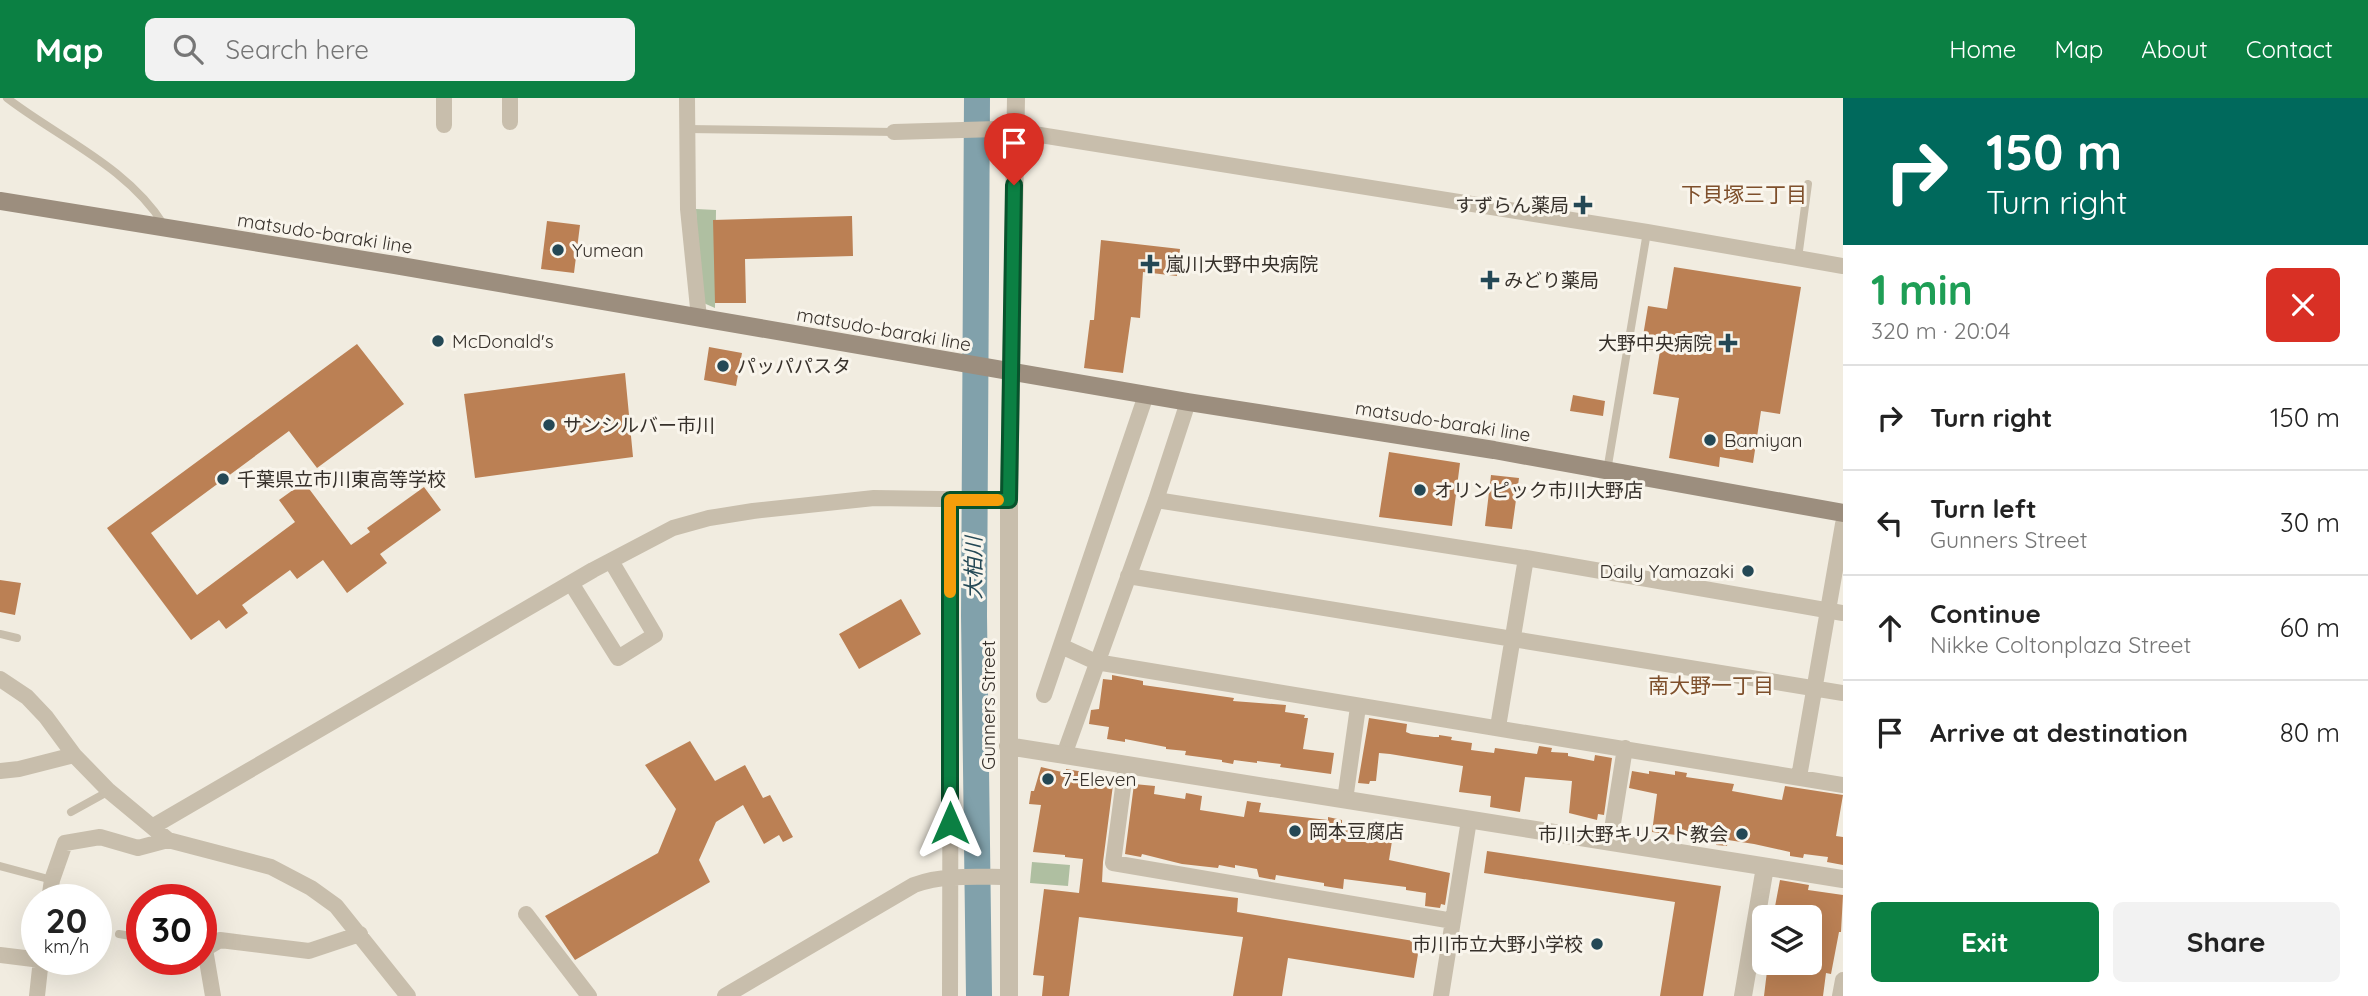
<!DOCTYPE html>
<html lang="en">
<head>
<meta charset="utf-8">
<style>
  :root { --surface:#fff; --page:#f2f2f2; --text:#222; --muted:#767676; --line:#e0e0e0; --accent:#0b8043 }
  body { margin:0; font-family:Quicksand,"Noto Sans JP",sans-serif; background:var(--page); color:var(--text); height:100vh; display:flex; flex-direction:column; font-size:26px; white-space:nowrap }
  * { box-sizing:border-box; margin:0 }
  p { font-size:23px; color:var(--muted) }
  .icon { flex:none; width:38px; height:38px; fill:none; stroke:currentColor; stroke-width:2; stroke-linecap:round; stroke-linejoin:round }
  .map { position:relative; flex:1; overflow:hidden }
  .sheet { display:flex; flex-direction:column; background:var(--surface); width:525px }
  .sheet>* { flex:none }
  .top-card { background:#00695c; color:#fff; overflow:hidden }
  .fabs { position:absolute; left:1752px; top:807px; display:grid; gap:14px }
  .fabs a { display:grid; place-items:center; width:70px; height:70px; border-radius:10px; background:var(--surface); box-shadow:0 7px 28px #0002; font-size:35px }
  .speed { position:absolute; left:21px; top:786px; display:flex; gap:14px; font-size:35px; font-weight:700; text-align:center }
  .speed>* { display:grid; place-content:center; width:91px; height:91px; border-radius:50%; background:var(--surface); box-shadow:0 7px 28px #0002; line-height:1 }
  .speed small { font-size:18px; font-weight:400 }
  .speed .limit { border:10px solid #d22; background:#fff; color:#111 }
  .pin { position:absolute; display:grid; place-items:center; width:60px; height:60px; color:#fff; margin:-72px -30px; border-radius:50% 50% 50% 0; rotate:-45deg; box-shadow:0 0 7px #0007 }
  .pin .icon { rotate:45deg }
  .me { position:absolute; width:77px; margin:-38px; rotate:0deg; stroke-linejoin:round; filter:drop-shadow(0 0 5px #0008) }
  .turn { display:flex; align-items:center; gap:24px; height:147px; padding:0 28px; font-size:32px }
  .turn .icon { width:91px; height:91px; stroke-width:2.5 }
  .turn b { display:block; font-size:49px; line-height:60px }
  .round { display:grid; place-items:center; flex:none; width:74px; height:74px; border-radius:10px; background:var(--page) }
  .head { display:flex; align-items:center; justify-content:space-between; height:119px; padding:0 28px }
  h1 { font-size:42px; font-weight:700; line-height:52px; color:#1e9e55 }
  .primary-button { display:flex; gap:14px; margin-top:auto; padding:14px 28px }
  .primary-button a { flex:1; height:80px; border-radius:10px; background:var(--accent); color:#fff; font-size:28px; font-weight:700; line-height:80px; text-align:center }
  .primary-button a+a { background:var(--page); color:var(--text) }
  ul { padding:0; list-style:none }
  li { display:flex; align-items:center; gap:21px; height:105px; padding:0 28px; border-top:2px solid var(--line) }
  li div { flex:1 }
  li b { display:block; font-size:26px }
  li em { font-style:normal }
  header { display:flex; align-items:center; gap:42px; box-sizing:border-box; height:98px; padding:0 35px; background:var(--accent); color:#fff }
  header strong { font-size:33px }
  nav { display:flex; gap:38px; margin-inline-start:auto; font-size:24px }
  .search { width:490px; height:63px; background:var(--page); display:flex; align-items:center; gap:18px; box-sizing:border-box; padding:0 24px; border-radius:10px; color:var(--muted); font-size:26px }
  main { display:flex; flex:1; min-height:0 }
  .map>svg:first-child { display:block }
  .green { fill:#afbfa1 }
  .lines { fill:none; stroke-linecap:round; stroke-linejoin:round }
  .river { stroke:#81a1ab; stroke-width:26 }
  .building { fill:#bb8054 }
  .service { stroke:#c8beac; stroke-width:8 }
  .minor { stroke:#c8beac; stroke-width:16 }
  .tertiary { stroke:#c8beac; stroke-width:18 }
  .secondary { stroke:#9c8e7e; stroke-width:18 }
  .route-casing { stroke:#07532c; stroke-width:18 }
  .route { stroke:#0b8043; stroke-width:12 }
  .slow { stroke:#f59e0b; stroke-width:12 }
  .poi-dot { fill:#244855; stroke:#f9f5ec; stroke-width:2.5 }
  .labels { text-anchor:middle; stroke-width:6; stroke-linejoin:round; paint-order:stroke }
  .poi-label { font-size:19px; fill:#37312b; stroke:#f9f5ec; text-anchor:start }
  .street-label { font-size:19px; fill:#37312b; stroke:#f9f5ec }
  .neighbourhood-label { font-size:21px; fill:#7e4f2b; stroke:#f9f5ec }
  .water-label { font-size:21px; font-style:italic; fill:#244855; stroke:#f9f5ec }
</style>
</head>
<body>
<header>
<strong>Map</strong>
<div class="search"><svg class="icon" aria-label="search" viewBox="0 0 24 24"><circle cx="10" cy="10" r="6"/><path d="M15 15l6 6"/></svg>Search here</div>
<nav><a>Home</a><a>Map</a><a>About</a><a>Contact</a></nav>
</header>
<main>
<div class="map">
<svg width="1843" height="898" viewBox="0 0 1843 898">
  <rect width="100%" height="100%" fill="#f1ece0"/>
  <!-- green -->
  <path class="green" d="M 696,111 L 716,112 L 715,210 L 699,203 Z
    M 1032,764 L 1070,767 L 1068,788 L 1030,785 Z"/>
  <g class="lines">
    <!-- river -->
    <path class="river" d="M 977,0 L 974,518 L 979,898"/>
  </g>
  <!-- building -->
  <path class="building" d="M 852,118 L 853,158 L 745,161 L 746,205 L 715,205 L 713,122 Z
    M 547,123 L 580,127 L 574,175 L 541,171 Z
    M 1101,142 L 1180,151 L 1177,178 L 1143,174 L 1140,220 L 1131,219 L 1123,275 L 1084,270 L 1090,222 L 1094,222 Z
    M 1674,169 L 1801,189 L 1780,316 L 1761,313 L 1753,365 L 1720,359 L 1719,369 L 1669,360 L 1679,300 L 1653,296 L 1660,253 L 1641,250 L 1648,208 L 1667,211 Z
    M 357,246 L 404,306 L 317,370 L 289,333 L 151,435 L 197,497 L 295,424 L 279,402 L 304,384 L 351,447 L 370,434 L 367,430 L 424,389 L 441,412 L 380,456 L 387,465 L 347,495 L 323,462 L 297,481 L 290,472 L 242,507 L 248,515 L 226,531 L 219,522 L 191,542 L 107,430 Z
    M 709,249 L 742,255 L 736,288 L 704,282 Z
    M 625,275 L 633,359 L 475,380 L 464,296 Z
    M 1573,297 L 1605,303 L 1603,318 L 1570,313 Z
    M 1389,354 L 1460,365 L 1452,428 L 1379,419 Z
    M 1491,377 L 1519,380 L 1512,431 L 1485,428 Z
    M 0,482 L 21,485 L 15,517 L 0,514 Z
    M 901,501 L 921,536 L 859,571 L 839,536 Z
    M 1112,577 L 1143,583 L 1143,587 L 1234,600 L 1233,603 L 1286,607 L 1285,614 L 1305,617 L 1304,620 L 1308,620 L 1303,651 L 1334,655 L 1331,676 L 1280,669 L 1281,666 L 1257,663 L 1257,665 L 1234,662 L 1233,666 L 1222,664 L 1222,662 L 1185,657 L 1186,653 L 1166,651 L 1166,649 L 1125,641 L 1125,644 L 1107,641 L 1109,629 L 1089,626 L 1091,612 L 1099,611 L 1103,581 L 1112,582 Z
    M 1369,620 L 1407,626 L 1406,634 L 1411,636 L 1434,639 L 1439,639 L 1439,637 L 1452,639 L 1451,642 L 1472,645 L 1471,652 L 1494,655 L 1495,650 L 1537,656 L 1539,648 L 1552,650 L 1551,654 L 1568,655 L 1568,658 L 1594,663 L 1595,657 L 1612,660 L 1604,717 L 1598,716 L 1597,722 L 1569,715 L 1572,683 L 1525,679 L 1520,714 L 1490,709 L 1491,698 L 1459,694 L 1463,668 L 1390,656 L 1379,655 L 1376,683 L 1370,683 L 1369,686 L 1358,685 Z
    M 690,643 L 715,683 L 745,667 L 763,700 L 770,697 L 793,739 L 783,744 L 779,737 L 764,746 L 743,707 L 716,724 L 699,762 L 710,784 L 575,862 L 545,818 L 658,755 L 676,711 L 645,667 Z
    M 1041,669 L 1066,675 L 1066,671 L 1114,679 L 1103,764 L 1102,784 L 1238,800 L 1237,814 L 1420,844 L 1414,880 L 1288,860 L 1282,898 L 1233,898 L 1243,839 L 1079,819 L 1069,898 L 1042,898 L 1044,878 L 1033,877 L 1044,791 L 1079,795 L 1083,761 L 1065,759 L 1065,757 L 1033,754 L 1041,707 L 1029,706 L 1031,693 L 1034,693 Z
    M 1632,673 L 1649,676 L 1649,673 L 1675,677 L 1675,673 L 1687,675 L 1686,679 L 1734,686 L 1732,693 L 1782,702 L 1785,688 L 1843,697 L 1836,738 L 1843,739 L 1843,767 L 1827,764 L 1828,759 L 1804,756 L 1803,760 L 1790,758 L 1790,754 L 1754,746 L 1728,742 L 1727,748 L 1716,747 L 1716,742 L 1652,734 L 1657,696 L 1629,690 Z
    M 1134,686 L 1155,688 L 1154,696 L 1185,701 L 1186,695 L 1202,698 L 1200,712 L 1244,719 L 1247,703 L 1261,705 L 1259,714 L 1328,722 L 1328,719 L 1342,722 L 1342,726 L 1368,729 L 1369,725 L 1383,727 L 1384,723 L 1395,724 L 1389,762 L 1450,775 L 1445,807 L 1441,806 L 1440,810 L 1425,808 L 1426,795 L 1406,792 L 1406,789 L 1344,781 L 1343,791 L 1324,788 L 1324,785 L 1276,777 L 1275,782 L 1259,779 L 1257,771 L 1235,767 L 1235,770 L 1219,767 L 1218,770 L 1182,766 L 1142,756 L 1141,759 L 1125,756 Z
    M 1487,753 L 1721,788 L 1703,898 L 1660,898 L 1675,804 L 1484,775 Z
    M 1780,782 L 1809,787 L 1808,792 L 1843,797 L 1841,834 L 1839,834 L 1831,876 L 1826,875 L 1823,898 L 1764,898 L 1767,873 L 1770,874 L 1772,864 L 1810,864 L 1810,819 L 1773,819 Z"/>
  <g class="lines">
    <!-- service -->
    <path class="service" d="M 7,0 C 59,40 128,69 164,127
      M 687,31 L 894,34
      M 1798,160 L 1808,86
      M 1607,373 L 1647,134
      M 0,536 L 17,540
      M 71,714 L 109,693
      M 0,768 L 52,782
      M 119,836 L 142,840"/>
    <!-- minor -->
    <path class="minor" d="M 444,0 L 444,27
      M 687,0 L 688,111 L 699,220
      M 510,24 L 510,0
      M 894,34 L 997,31 L 1015,33 L 1647,134 L 1843,168
      M 1156,402 L 1526,460 L 1843,515
      M 1128,478 L 1843,595
      M 571,485 L 618,560 L 655,537 L 611,463
      M 1061,548 L 1096,564 C 1345,607 1594,645 1843,687
      M 0,581 L 27,599 L 46,619 L 74,657 L 109,693 L 168,742 L 271,769 L 311,790 L 336,808 L 408,898
      M 1044,597 L 1146,297
      M 1498,629 L 1526,460
      M 1064,657 L 1156,402 L 1188,304
      M 1126,667 L 1113,765 L 1453,823
      M 0,673 L 19,671 L 74,657
      M 1799,679 L 1843,426
      M 1345,702 L 1358,609
      M 152,729 L 593,472 L 673,430 L 709,420 L 753,413 L 874,400 L 1009,402
      M 1610,744 L 1625,650
      M 49,802 L 52,782 L 65,745 L 100,739 L 138,750 L 168,742
      M 526,816 L 589,898
      M 0,857 L 41,862
      M 37,898 L 41,861
      M 213,898 L 205,851 L 220,842 L 309,853 L 360,836
      M 725,898 L 914,787 C 945,776 977,779 1009,779
      M 950,898 L 951,402
      M 1441,898 L 1469,722
      M 1840,898 L 1843,882"/>
    <!-- tertiary -->
    <path class="tertiary" d="M 1008,648 L 1843,781
      M 1009,898 L 1009,402 L 1016,0
      M 1743,898 L 1765,769"/>
    <!-- secondary -->
    <path class="secondary" d="M 0,103 L 395,167 L 1188,304 L 1494,352 L 1843,415"/>
  </g>
  <g class="lines">
    <defs>
      <path id="route" d="M 950,725 L 950,402 L 1009,402 L 1014,87"/>
    </defs>
    <!-- route casing -->
    <use href="#route" class="route-casing"/>
    <!-- route -->
    <use href="#route" class="route"/>
    <!-- slow -->
    <path class="slow" d="M 950,494 L 950,402 L 998,402"/>
  </g>
  <!-- markers -->
  <g class="poi-dot">
    <path d="M1579.5 96.5h7v7h7v7h-7v7h-7v-7h-7v-7h7z"/>
    <circle cx="558" cy="152" r="7"/>
    <path d="M1146.5 155.5h7v7h7v7h-7v7h-7v-7h-7v-7h7z"/>
    <path d="M1486.5 171.5h7v7h7v7h-7v7h-7v-7h-7v-7h7z"/>
    <circle cx="438" cy="243" r="7"/>
    <path d="M1724.5 234.5h7v7h7v7h-7v7h-7v-7h-7v-7h7z"/>
    <circle cx="723" cy="268" r="7"/>
    <circle cx="549" cy="327" r="7"/>
    <circle cx="1710" cy="342" r="7"/>
    <circle cx="223" cy="381" r="7"/>
    <circle cx="1420" cy="392" r="7"/>
    <circle cx="1748" cy="473" r="7"/>
    <circle cx="1048" cy="681" r="7"/>
    <circle cx="1295" cy="733" r="7"/>
    <circle cx="1742" cy="736" r="7"/>
    <circle cx="1597" cy="846" r="7"/>
  </g>
  <g class="labels">
    <!-- poi labels -->
    <g class="poi-label">
      <text x="1569" y="114" text-anchor="end">すずらん薬局</text>
      <text x="572" y="159">Yumean</text>
      <text x="1166" y="173">嵐川大野中央病院</text>
      <text x="1504" y="189">みどり薬局</text>
      <text x="452" y="250">McDonald's</text>
      <text x="1712" y="252" text-anchor="end">大野中央病院</text>
      <text x="737" y="275">パッパパスタ</text>
      <text x="563" y="334">サンシルバー市川</text>
      <text x="1724" y="349">Bamiyan</text>
      <text x="237" y="388">千葉県立市川東高等学校</text>
      <text x="1434" y="399">オリンピック市川大野店</text>
      <text x="1734" y="480" text-anchor="end">Daily Yamazaki</text>
      <text x="1062" y="688">7-Eleven</text>
      <text x="1309" y="740">岡本豆腐店</text>
      <text x="1728" y="743" text-anchor="end">市川大野キリスト教会</text>
      <text x="1583" y="853" text-anchor="end">市川市立大野小学校</text>
    </g>
    <!-- street labels -->
    <g class="street-label">
      <text transform="translate(325 135) rotate(9)" y="7">matsudo-baraki line</text>
      <text transform="translate(884 231) rotate(10)" y="7">matsudo-baraki line</text>
      <text transform="translate(1443 323) rotate(9)" y="7">matsudo-baraki line</text>
      <text transform="translate(988 607) rotate(-90)" y="7">Gunners Street</text>
    </g>
    <!-- neighbourhood labels -->
    <g class="neighbourhood-label">
      <text x="1744" y="104">下貝塚三丁目</text>
      <text x="1711" y="595">南大野一丁目</text>
    </g>
    <!-- water labels -->
    <g class="water-label">
      <text transform="translate(974 470) rotate(-90)" y="7">大柏川</text>
    </g>
  </g>
</svg>
<div class="fabs">
<a><svg class="icon" aria-label="layers" viewBox="0 0 24 24"><path d="M12 4l9 5-9 5-9-5zM3 14l9 5 9-5"/></svg></a>
</div>
<div class="speed"><div>20<small>km/h</small></div><div class="limit">30</div></div>
<div class="pin" style="left:1014px;top:87px;background:#d93025"><svg class="icon" aria-label="arrive" viewBox="0 0 24 24"><path d="M6 21V4h12l-3 4 3 4H6"/></svg></div>
<svg class="me" style="left:950px;top:725px" viewBox="-20 -20 40 40"><path d="M0-17L14 15 0 8-14 15z" fill="#0b8043" stroke="#fff" stroke-width="4"/></svg>
</div>
<section class="sheet">
<div class="top-card">
<div class="turn"><svg class="icon" aria-label="right" viewBox="0 0 24 24"><path d="M7 20v-9h11M14 6l5 5-5 5"/></svg><div><b>150 m</b>Turn right</div></div>
</div>
<div class="head"><div><h1>1 min</h1><p>320 m · 20:04</p></div><a class="round" style="background:#d93025;color:#fff"><svg class="icon" aria-label="close" viewBox="0 0 24 24"><path d="M6 6l12 12M18 6L6 18"/></svg></a></div>
<ul>
<li><svg class="icon" aria-label="right" viewBox="0 0 24 24"><path d="M7 20v-9h11M14 6l5 5-5 5"/></svg><div><b>Turn right</b></div><em>150 m</em></li>
<li><svg class="icon" aria-label="left" viewBox="0 0 24 24"><path d="M17 20v-9H6M10 6l-5 5 5 5"/></svg><div><b>Turn left</b><p>Gunners Street</p></div><em>30 m</em></li>
<li><svg class="icon" aria-label="ahead" viewBox="0 0 24 24"><path d="M12 20V5M6 11l6-6 6 6"/></svg><div><b>Continue</b><p>Nikke Coltonplaza Street</p></div><em>60 m</em></li>
<li><svg class="icon" aria-label="arrive" viewBox="0 0 24 24"><path d="M6 21V4h12l-3 4 3 4H6"/></svg><div><b>Arrive at destination</b></div><em>80 m</em></li>
</ul>
<div class="primary-button"><a>Exit</a><a>Share</a></div>
</section>
</main>
</body>
</html>
